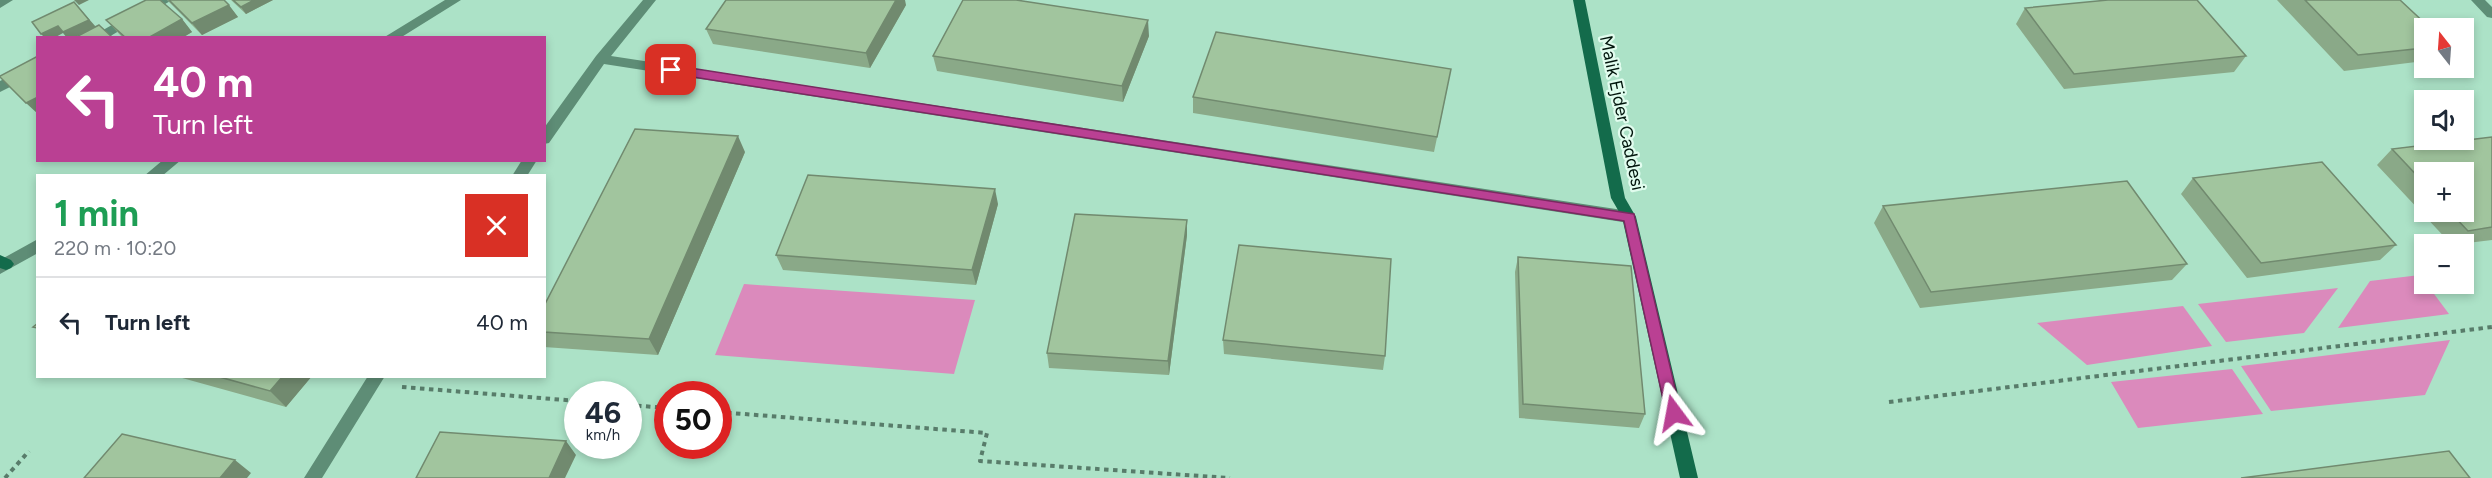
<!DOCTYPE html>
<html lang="en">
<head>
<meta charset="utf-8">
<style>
  :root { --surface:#fff; --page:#f6f6f7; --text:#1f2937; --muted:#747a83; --line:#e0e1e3 }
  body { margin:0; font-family:Figtree,sans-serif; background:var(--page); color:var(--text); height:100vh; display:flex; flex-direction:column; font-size:22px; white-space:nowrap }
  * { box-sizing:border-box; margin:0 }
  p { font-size:20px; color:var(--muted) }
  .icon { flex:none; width:33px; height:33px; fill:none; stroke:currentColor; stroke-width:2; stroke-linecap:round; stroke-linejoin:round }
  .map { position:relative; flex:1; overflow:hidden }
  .sheet { position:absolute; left:36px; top:174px; width:510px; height:204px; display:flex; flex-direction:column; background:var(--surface); border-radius:0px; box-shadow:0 3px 9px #0003 }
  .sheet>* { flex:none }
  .hud { position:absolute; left:36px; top:36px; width:510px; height:126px; border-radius:0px; box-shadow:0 3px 9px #0003; background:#ba4093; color:#fff; overflow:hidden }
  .needle { width:39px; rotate:343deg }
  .buttons { position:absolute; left:2414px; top:18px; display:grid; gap:12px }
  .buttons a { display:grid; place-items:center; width:60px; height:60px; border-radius:0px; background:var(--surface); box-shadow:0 3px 9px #0003; font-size:30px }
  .speed { position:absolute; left:564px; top:381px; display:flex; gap:12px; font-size:30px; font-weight:700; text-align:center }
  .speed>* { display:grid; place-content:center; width:78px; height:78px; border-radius:50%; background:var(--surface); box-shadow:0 3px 9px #0003; line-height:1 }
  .speed small { font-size:15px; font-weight:400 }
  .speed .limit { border:9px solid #d22; background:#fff; color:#111 }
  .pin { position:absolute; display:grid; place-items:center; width:51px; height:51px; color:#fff; margin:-26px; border-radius:12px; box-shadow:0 3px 9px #0006 }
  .me { position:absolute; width:66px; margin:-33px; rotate:347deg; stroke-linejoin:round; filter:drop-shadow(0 0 4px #0008) }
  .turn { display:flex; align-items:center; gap:21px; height:126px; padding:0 18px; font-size:27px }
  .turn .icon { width:78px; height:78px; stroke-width:2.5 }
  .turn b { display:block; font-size:42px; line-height:51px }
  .round { display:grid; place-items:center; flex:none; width:63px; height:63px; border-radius:0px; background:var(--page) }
  .headline { display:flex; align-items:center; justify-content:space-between; height:102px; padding:0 18px }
  h1 { font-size:36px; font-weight:700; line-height:45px; color:#1e9e55 }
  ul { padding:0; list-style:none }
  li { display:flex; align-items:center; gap:18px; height:90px; padding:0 18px; border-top:2px solid var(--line) }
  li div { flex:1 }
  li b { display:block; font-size:22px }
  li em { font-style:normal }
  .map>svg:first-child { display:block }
  .green { fill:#db8abc }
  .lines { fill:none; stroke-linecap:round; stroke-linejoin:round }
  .path { stroke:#587c6a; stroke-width:4; stroke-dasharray:4.5 4.5; stroke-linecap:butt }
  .minor { fill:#5e8d76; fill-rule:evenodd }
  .tertiary { fill:#5e8d76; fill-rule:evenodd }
  .secondary { fill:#136b4b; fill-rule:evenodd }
  .wall { fill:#8aa988; fill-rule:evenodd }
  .shaded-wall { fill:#718a6f }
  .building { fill:#a1c59e; stroke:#718a6f; stroke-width:1.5 }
  .route { fill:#ba4093; stroke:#792a60; stroke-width:1.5 }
  .labels { text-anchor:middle; stroke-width:4.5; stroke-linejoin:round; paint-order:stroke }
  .street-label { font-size:18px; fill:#01140b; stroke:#e1fcee }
</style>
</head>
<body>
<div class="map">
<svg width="2492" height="478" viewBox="0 0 2492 478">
  <rect width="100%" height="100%" fill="#ace2c7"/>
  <!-- green -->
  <path class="green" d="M 2420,275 L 2449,314 L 2338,328 L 2370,281 Z
    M 744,284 L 975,300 L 954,374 L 715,355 Z
    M 2338,288 L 2304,333 L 2226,342 L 2198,304 Z
    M 2183,306 L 2212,346 L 2087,365 L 2037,323 Z
    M 2450,340 L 2425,395 L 2271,411 L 2241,366 Z
    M 2232,369 L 2263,414 L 2138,428 L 2111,382 Z"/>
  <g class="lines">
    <!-- path -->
    <path class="path" d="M 402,387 L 578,401
      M 1889,402 L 2492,327
      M 628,405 L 668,408
      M 718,412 L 987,433 L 980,461 L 1230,478
      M 5,478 L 29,451"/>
    <!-- minor -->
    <path class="minor" d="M 0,0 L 13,0 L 0,8 Z
      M 156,0 L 172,0 L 107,38 L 89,38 Z
      M 445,0 L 461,0 L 400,38 L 383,38 Z
      M 643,0 L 656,0 L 611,56 L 1629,211 L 1634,213 L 1636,217 L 1634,221 L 1629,223 L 604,64 L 549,143 L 544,144 L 544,128 L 596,56 Z
      M 2471,0 L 2485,0 L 2492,7 L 2492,18 L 2487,17 Z
      M 38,62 L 38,73 L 0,92 L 0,81 Z
      M 522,160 L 537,160 L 527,176 L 512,176 Z
      M 368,376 L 385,376 L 322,478 L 304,478 Z"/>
    <!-- tertiary -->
    <path class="tertiary" d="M 163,160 L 181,160 L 162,176 L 144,176 Z
      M 38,239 L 38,253 L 0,274 L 0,260 Z"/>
    <!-- secondary -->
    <path class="secondary" d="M 1573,0 L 1585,0 L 1625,198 L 1636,217 L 1698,478 L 1680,478 L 1622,217 L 1611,198 Z
      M 0,255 L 11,260 L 14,264 L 11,268 L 6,270 L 0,268 Z"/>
  </g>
  <!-- wall -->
  <path class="wall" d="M 167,0 L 224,0 L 238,17 L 202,35 Z
    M 231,0 L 273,0 L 246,14 Z
    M 2277,0 L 2400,0 L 2424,28 L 2424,61 L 2344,71 Z
    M 906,5 L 870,68 L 713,44 L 706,29 Z
    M 2025,8 L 2246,56 L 2234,72 L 2064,89 L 2016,24 Z
    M 182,19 L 192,32 L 182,38 L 123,38 L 106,20 Z
    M 1149,36 L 1123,102 L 937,71 L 933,56 Z
    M 1448,85 L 1434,152 L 1193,113 L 1193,97 Z
    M 2492,137 L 2492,240 L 2459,244 L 2451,244 L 2377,165 L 2392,149 ZM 2424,172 L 2463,212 L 2424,212 Z
    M 745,152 L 658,355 L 544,347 L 544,306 Z
    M 2193,178 L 2396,245 L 2380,260 L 2247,278 L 2181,194 Z
    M 998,204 L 976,285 L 783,270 L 776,255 Z
    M 1883,206 L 2187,264 L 2172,280 L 1920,308 L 1874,223 Z
    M 1187,235 L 1169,375 L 1049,368 L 1047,353 Z
    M 1518,257 L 1645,414 L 1639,428 L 1519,418 L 1515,272 Z
    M 1223,340 L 1385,356 L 1383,370 L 1224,354 Z
    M 175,376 L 312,376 L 286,407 Z"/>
  <!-- shaded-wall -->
  <path class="shaded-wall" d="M 74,0 L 89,0 L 79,5 Z
    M 254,0 L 273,0 L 246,14 L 241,7 Z
    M 896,0 L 905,0 L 906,5 L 870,68 L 866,53 Z
    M 74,2 L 96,27 L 73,38 L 67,38 L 63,33 L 54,38 L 45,38 L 41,34 L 58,26 Z
    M 229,5 L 238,17 L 202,35 L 192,23 Z
    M 182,19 L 192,32 L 182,38 L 148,38 Z
    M 1148,20 L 1149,36 L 1123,102 L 1122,86 Z
    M 38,97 L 38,114 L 26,103 Z
    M 738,136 L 745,152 L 658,355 L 649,339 Z
    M 995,189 L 998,204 L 976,285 L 972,270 Z
    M 1187,220 L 1187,235 L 1169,375 L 1168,361 Z
    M 283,376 L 312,376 L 286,407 L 270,391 Z
    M 566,441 L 576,455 L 565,478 L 549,478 Z
    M 235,460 L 251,473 L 247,478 L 220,478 Z"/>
  <!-- building -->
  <path class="building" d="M 146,0 L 160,0 L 182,19 L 148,38 L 126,38 L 106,20 Z
    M 169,0 L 224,0 L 229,5 L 192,23 Z
    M 233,0 L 254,0 L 241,7 Z
    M 726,0 L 896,0 L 866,53 L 706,29 Z
    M 963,0 L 1016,0 L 1148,20 L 1122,86 L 933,56 Z
    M 2108,0 L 2197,0 L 2246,56 L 2074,74 L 2025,8 Z
    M 2305,0 L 2400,0 L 2430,28 L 2424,28 L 2424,48 L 2358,55 Z
    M 74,2 L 89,20 L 63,32 L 58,26 L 41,34 L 32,22 Z
    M 99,25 L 113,38 L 74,38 Z
    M 1216,32 L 1451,69 L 1437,137 L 1193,97 Z
    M 38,56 L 38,97 L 26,103 L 0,77 L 0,76 Z
    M 635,129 L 738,136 L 649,339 L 544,332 L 544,306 Z
    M 2492,137 L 2492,227 L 2468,231 L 2450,212 L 2463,212 L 2463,172 L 2424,172 L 2424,183 L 2392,149 Z
    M 2322,162 L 2396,245 L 2261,263 L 2193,178 Z
    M 808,175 L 995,189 L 972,270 L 776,255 Z
    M 2127,181 L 2187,264 L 1931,292 L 1883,206 Z
    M 1075,214 L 1187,220 L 1168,361 L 1047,353 Z
    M 1239,245 L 1391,259 L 1385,356 L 1223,340 Z
    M 1518,257 L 1631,266 L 1645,414 L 1523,404 Z
    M 38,323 L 38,328 L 33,327 Z
    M 216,376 L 283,376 L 270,391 Z
    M 440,432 L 566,441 L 549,478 L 416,478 Z
    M 122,434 L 235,460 L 220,478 L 84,478 Z
    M 2449,451 L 2470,478 L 2241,478 Z"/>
  <!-- route -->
  <path class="route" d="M 671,65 L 1634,214 L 1681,413 L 1679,417 L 1674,419 L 1669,417 L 1666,413 L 1624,221 L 667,73 L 665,70 Z"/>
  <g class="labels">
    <!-- street labels -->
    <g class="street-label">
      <text transform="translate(1622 113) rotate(78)" y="6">Malik Ejder Caddesi</text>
    </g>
  </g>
</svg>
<div class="buttons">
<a><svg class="needle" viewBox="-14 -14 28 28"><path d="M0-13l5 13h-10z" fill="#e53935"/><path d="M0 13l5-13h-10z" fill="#747a83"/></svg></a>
<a><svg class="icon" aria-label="sound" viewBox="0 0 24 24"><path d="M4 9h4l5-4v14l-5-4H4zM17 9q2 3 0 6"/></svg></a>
<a>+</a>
<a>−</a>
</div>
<div class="speed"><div>46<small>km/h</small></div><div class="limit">50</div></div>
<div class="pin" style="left:671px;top:70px;background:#d93025"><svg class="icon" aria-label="arrive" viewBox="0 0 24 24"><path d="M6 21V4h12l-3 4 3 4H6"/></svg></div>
<svg class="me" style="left:1674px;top:413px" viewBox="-20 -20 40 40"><path d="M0-17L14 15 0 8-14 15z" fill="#ba4093" stroke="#fff" stroke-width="4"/></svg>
<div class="hud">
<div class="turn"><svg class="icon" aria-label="left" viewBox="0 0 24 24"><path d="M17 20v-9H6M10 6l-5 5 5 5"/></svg><div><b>40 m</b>Turn left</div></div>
</div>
<section class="sheet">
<div class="headline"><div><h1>1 min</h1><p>220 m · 10:20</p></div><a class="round" style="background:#d93025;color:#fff"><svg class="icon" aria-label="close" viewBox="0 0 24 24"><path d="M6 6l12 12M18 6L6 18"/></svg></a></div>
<ul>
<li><svg class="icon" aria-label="left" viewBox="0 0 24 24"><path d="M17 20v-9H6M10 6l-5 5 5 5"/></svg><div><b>Turn left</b></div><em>40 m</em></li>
</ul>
</section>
</div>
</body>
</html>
